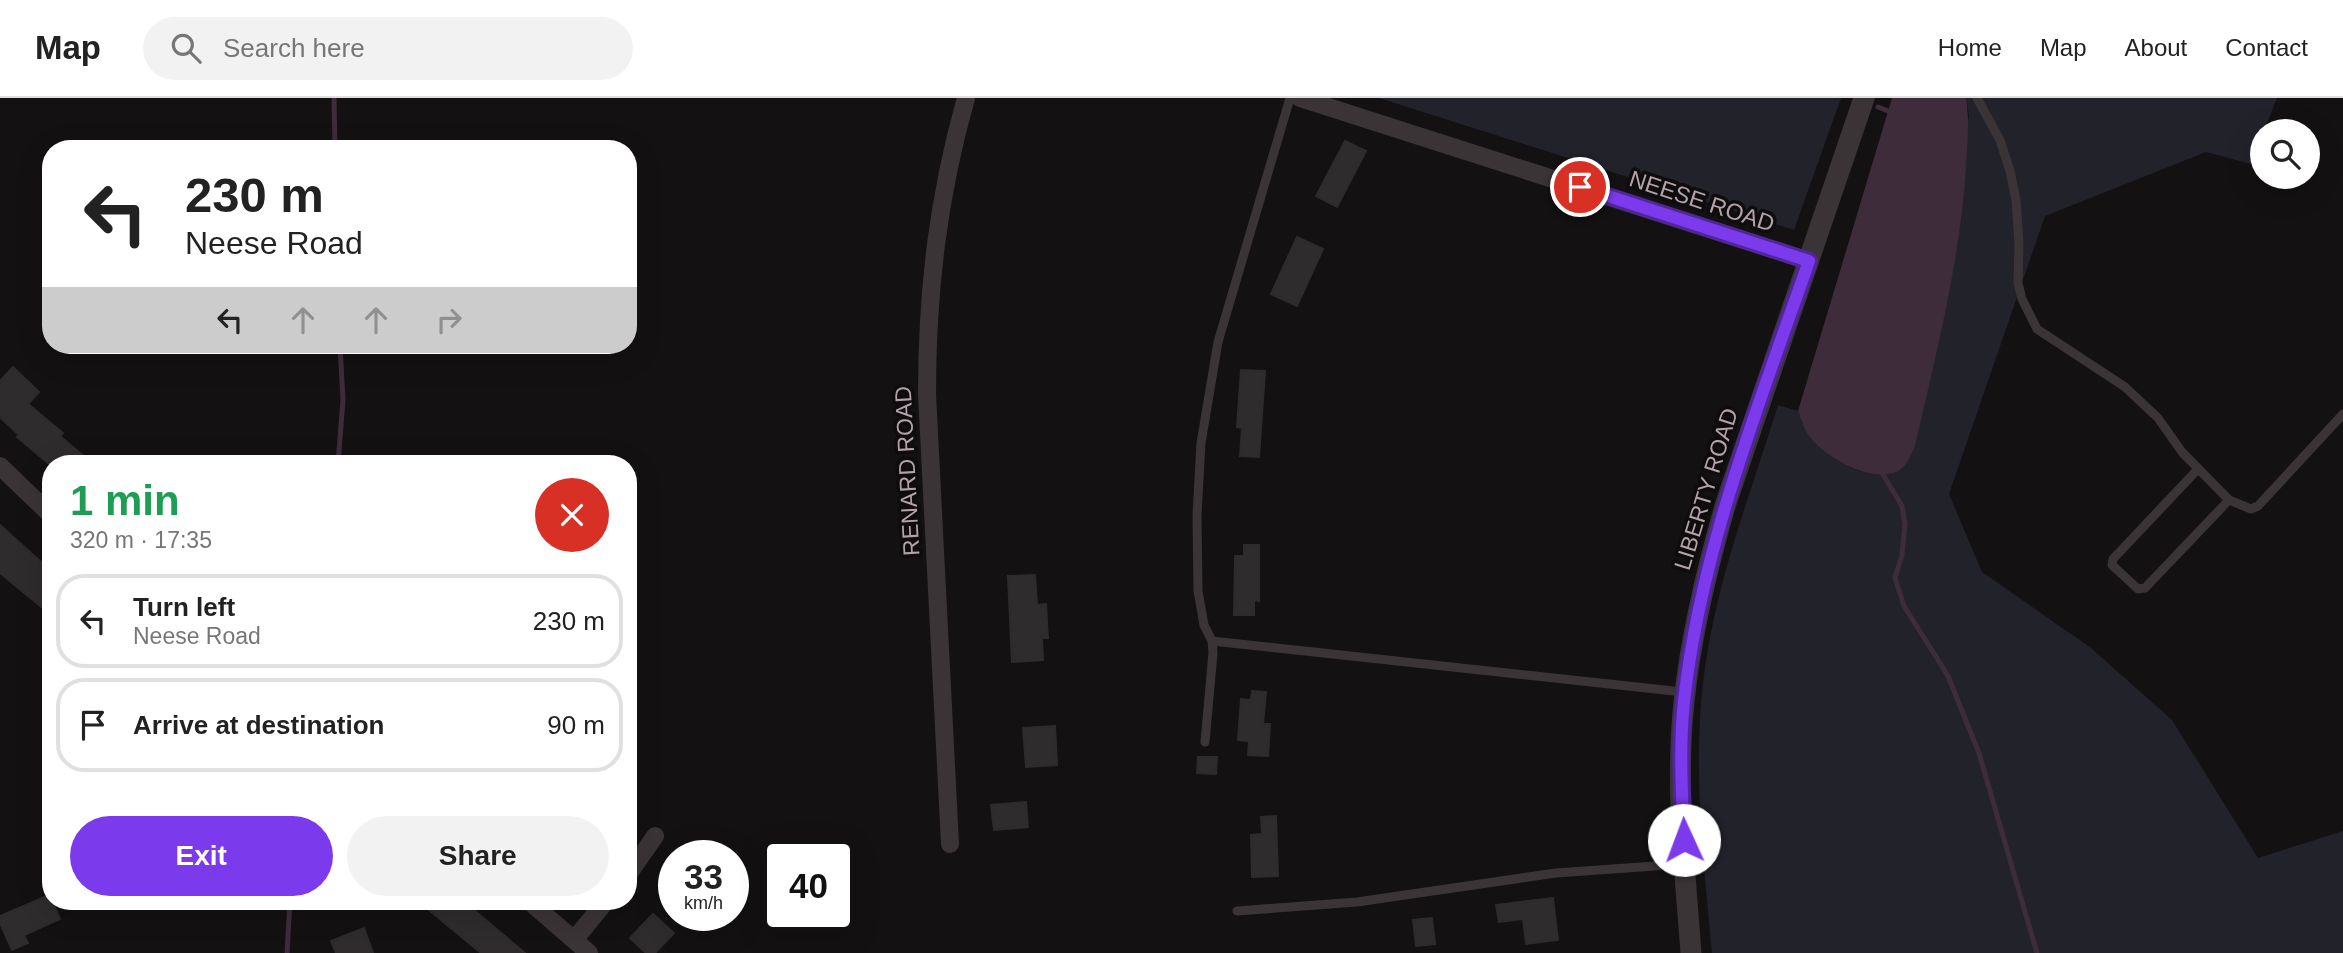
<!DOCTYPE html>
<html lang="en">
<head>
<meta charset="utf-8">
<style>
  :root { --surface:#fff; --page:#f2f2f2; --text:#222; --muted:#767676; --line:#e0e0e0; --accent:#7c3aed }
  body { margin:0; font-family:Helvetica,sans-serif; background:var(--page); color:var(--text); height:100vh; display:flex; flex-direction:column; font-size:26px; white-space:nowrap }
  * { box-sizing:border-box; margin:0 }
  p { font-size:23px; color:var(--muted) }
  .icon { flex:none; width:38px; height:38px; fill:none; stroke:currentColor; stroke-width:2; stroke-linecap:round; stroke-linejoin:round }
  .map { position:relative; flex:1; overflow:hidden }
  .drawer { position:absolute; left:42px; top:357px; width:595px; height:455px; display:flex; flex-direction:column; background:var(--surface); border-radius:28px; box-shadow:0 7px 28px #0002 }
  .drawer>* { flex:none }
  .guide { position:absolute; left:42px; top:42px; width:595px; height:214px; border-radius:28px; box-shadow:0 7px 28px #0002; background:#fff; color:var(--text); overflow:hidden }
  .fabs { position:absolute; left:2250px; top:21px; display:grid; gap:14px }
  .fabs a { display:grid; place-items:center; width:70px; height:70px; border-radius:50%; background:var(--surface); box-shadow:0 7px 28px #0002; font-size:35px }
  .speed { position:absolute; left:658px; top:742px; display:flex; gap:14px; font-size:35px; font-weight:700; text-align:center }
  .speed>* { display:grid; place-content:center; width:91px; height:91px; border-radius:50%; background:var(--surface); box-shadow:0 7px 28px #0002; line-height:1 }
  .speed small { font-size:18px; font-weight:400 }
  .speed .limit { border:4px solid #111; border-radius:10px; background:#fff; color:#111 }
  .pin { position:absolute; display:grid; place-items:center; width:60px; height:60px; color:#fff; margin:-30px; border:4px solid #fff; border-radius:50%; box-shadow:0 2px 7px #0007 }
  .me { position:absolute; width:77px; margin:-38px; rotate:358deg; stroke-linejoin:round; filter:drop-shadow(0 0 5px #0008) }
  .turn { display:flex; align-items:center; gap:24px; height:147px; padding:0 28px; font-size:32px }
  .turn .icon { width:91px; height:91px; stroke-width:2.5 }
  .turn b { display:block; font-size:49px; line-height:60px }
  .lanes { display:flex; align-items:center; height:66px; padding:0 28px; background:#0003; justify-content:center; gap:35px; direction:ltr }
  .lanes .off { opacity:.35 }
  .round { display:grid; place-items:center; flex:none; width:74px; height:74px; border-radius:37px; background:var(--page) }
  .head { display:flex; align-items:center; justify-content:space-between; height:119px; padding:0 28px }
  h1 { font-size:42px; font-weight:700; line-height:52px; color:#1e9e55 }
  .button { display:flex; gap:14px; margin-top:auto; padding:14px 28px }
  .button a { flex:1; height:80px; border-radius:42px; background:var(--accent); color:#fff; font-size:28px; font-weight:700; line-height:80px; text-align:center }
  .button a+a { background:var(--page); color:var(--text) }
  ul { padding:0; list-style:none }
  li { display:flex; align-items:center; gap:21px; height:94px; margin:0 14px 10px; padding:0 14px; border:4px solid var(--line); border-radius:28px }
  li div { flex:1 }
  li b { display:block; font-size:26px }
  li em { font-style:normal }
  header { display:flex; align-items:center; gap:42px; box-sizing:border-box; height:98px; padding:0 35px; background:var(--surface); border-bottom:2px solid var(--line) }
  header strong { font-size:33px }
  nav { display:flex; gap:38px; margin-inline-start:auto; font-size:24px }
  .search { width:490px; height:63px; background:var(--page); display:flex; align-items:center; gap:18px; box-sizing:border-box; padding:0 24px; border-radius:38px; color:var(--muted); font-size:26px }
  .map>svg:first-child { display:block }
  .green { fill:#22222b }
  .water { fill:#3e2c3a }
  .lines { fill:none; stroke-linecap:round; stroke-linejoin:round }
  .stream { stroke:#3e2c3a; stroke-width:5 }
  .building { fill:#2f2c2d; stroke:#2f2b2c; stroke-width:2 }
  .service { stroke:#3a3436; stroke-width:9 }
  .minor { stroke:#3a3436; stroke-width:18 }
  .tertiary { stroke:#3a3436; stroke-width:21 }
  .route-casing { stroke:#51269a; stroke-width:18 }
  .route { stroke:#7c3aed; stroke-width:12 }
  .labels { text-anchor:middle; stroke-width:7; stroke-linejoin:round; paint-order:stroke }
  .street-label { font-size:23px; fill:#b4a2ab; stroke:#0e0c0d }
</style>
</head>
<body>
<header>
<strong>Map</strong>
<div class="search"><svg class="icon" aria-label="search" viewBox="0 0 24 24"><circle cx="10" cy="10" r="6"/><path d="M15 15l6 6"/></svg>Search here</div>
<nav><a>Home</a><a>Map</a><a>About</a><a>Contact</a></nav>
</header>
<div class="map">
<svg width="2343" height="855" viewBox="0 0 2343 855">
  <rect width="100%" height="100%" fill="#131112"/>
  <!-- green -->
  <path class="green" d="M 1379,0 L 1841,0 L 1794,132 Z
    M 1966,0 L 2277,0 L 2251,66 L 2206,54 L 2045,118 L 1949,396 L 1982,474 L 2091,550 L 2172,622 L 2258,760 L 2343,733 L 2343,855 L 1712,855 C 1703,758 1691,660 1706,563 C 1719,476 1752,391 1778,307 L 1798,313 L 1809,338 L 1835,361 L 1859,373 L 1882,375 L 1969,18 Z"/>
  <!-- water -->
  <path class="water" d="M 1892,0 L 1966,0 C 1970,23 1967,46 1966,69 C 1960,164 1936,256 1915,348 C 1911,357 1906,370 1896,374 C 1868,384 1826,360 1809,338 C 1804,331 1801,320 1798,313 Z"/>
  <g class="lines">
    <!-- stream -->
    <path class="stream" d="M 334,0 L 335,51
      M 1878,9 L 1893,15
      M 338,366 L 343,302 L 340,247
      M 1879,370 L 1902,408 L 1905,426 L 1902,457 L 1895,480 L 1904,508 L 1948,578 L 1979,655 L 2037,855
      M 287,855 L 290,803"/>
  </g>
  <!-- building -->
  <path class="building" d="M 1345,43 L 1366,53 L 1337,109 L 1316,98 Z
    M 1297,139 L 1323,151 L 1297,208 L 1271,196 Z
    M 13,269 L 39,294 L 28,306 L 63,335 L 60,338 L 93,366 L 49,366 L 17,339 L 19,337 L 0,319 L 0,283 Z
    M 1241,272 L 1265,273 L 1259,359 L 1240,358 L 1242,330 L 1237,329 Z
    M 0,427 L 51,473 L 51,517 L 0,475 Z
    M 1244,447 L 1259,447 L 1259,503 L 1254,502 L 1254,517 L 1234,517 L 1235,458 L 1244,458 Z
    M 1035,477 L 1037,507 L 1046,506 L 1048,540 L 1042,540 L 1043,562 L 1012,564 L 1008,478 Z
    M 1252,593 L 1266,594 L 1263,626 L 1270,626 L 1268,658 L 1248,657 L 1249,643 L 1238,642 L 1241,601 L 1251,602 Z
    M 1055,628 L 1057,667 L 1026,669 L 1023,630 Z
    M 1198,659 L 1217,659 L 1216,676 L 1197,675 Z
    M 1026,704 L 1028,729 L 994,732 L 991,707 Z
    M 1276,718 L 1278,778 L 1252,779 L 1251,737 L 1262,736 L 1261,719 Z
    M 49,797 L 60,821 L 24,837 L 28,845 L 12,852 L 0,825 L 0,818 Z
    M 1553,800 L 1558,842 L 1526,846 L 1523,821 L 1499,824 L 1496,807 Z
    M 418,803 L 463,803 L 525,855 L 481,855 Z
    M 653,816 L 674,835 L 655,855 L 646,855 L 630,840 Z
    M 1432,820 L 1435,846 L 1416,848 L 1413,822 Z
    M 364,830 L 373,855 L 336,855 L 331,843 Z"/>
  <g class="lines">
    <!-- service -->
    <path class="service" d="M 1977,0 L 2000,42 L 2010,73 L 2016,102 L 2019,146 L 2018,185 L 2022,201 L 2037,231 L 2125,289 L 2158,320 L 2182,354 L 2229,402 L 2251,411 L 2258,408 L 2343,316
      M 2198,371 L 2113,461 L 2112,467 L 2138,491 L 2145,490 L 2229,402
      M 1212,543 L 1683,594
      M 1205,644 L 1213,555 L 1212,543 L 1204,527 L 1198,493 L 1197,417 L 1201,345 L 1218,244 L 1290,0
      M 1237,813 L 1357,804 L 1556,775 L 1683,766"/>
    <!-- minor -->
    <path class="minor" d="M 1300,0 L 1809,163
      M 0,368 L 51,417
      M 950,746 L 927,296 C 927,193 938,99 966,0
      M 628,777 L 655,738
      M 529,803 L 589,855
      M 574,842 L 606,803"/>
    <!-- tertiary -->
    <path class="tertiary" d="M 1691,855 C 1685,772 1675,687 1684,604 C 1691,536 1707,470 1726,405 L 1864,0"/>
  </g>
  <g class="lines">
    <defs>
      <path id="route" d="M 1580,89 L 1809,163 C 1759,307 1701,450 1684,603 C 1679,649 1682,696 1684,742"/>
    </defs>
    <!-- route casing -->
    <use href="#route" class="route-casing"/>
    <!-- route -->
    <use href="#route" class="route"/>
  </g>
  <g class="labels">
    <!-- street labels -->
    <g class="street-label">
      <text transform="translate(1702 103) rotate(18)" y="8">NEESE ROAD</text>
      <text transform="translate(907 373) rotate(-93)" y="8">RENARD ROAD</text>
      <text transform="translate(1706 391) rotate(-73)" y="8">LIBERTY ROAD</text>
    </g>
  </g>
</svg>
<div class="fabs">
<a><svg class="icon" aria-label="search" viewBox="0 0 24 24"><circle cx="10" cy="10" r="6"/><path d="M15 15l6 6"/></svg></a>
</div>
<div class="speed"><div>33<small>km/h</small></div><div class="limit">40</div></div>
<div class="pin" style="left:1580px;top:89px;background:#d93025"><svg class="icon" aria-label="arrive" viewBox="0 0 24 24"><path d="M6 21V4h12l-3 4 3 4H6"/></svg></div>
<svg class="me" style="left:1684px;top:742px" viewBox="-20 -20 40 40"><circle r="19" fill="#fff"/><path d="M0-13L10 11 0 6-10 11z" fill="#7c3aed"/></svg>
<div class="guide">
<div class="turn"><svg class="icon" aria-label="left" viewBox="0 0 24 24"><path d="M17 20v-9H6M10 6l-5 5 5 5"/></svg><div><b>230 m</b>Neese Road</div></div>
<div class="lanes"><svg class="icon" aria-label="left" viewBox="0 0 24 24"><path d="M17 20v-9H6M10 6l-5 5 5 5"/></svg><svg class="icon off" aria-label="ahead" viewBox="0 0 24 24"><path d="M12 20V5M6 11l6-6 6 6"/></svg><svg class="icon off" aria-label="ahead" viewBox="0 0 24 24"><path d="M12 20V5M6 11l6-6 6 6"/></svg><svg class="icon off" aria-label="right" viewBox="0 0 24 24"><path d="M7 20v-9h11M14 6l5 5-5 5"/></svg></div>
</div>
<section class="drawer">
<div class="head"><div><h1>1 min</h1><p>320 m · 17:35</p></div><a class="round" style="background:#d93025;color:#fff"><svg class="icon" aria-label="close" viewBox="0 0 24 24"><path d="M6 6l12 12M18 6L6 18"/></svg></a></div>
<ul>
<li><svg class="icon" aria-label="left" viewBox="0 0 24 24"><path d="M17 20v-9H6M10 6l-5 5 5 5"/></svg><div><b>Turn left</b><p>Neese Road</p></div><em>230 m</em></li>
<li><svg class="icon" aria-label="arrive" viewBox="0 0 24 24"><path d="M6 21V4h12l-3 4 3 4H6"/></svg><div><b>Arrive at destination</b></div><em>90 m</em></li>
</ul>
<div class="button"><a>Exit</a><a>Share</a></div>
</section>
</div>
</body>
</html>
